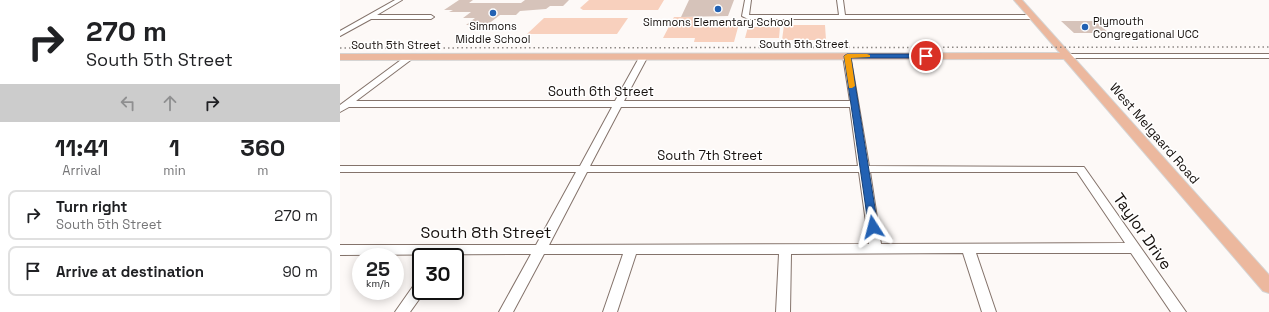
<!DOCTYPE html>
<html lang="en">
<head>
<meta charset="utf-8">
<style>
  :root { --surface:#fff; --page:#f2f2f2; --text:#202124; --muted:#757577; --line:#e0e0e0 }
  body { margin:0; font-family:"Space Grotesk",sans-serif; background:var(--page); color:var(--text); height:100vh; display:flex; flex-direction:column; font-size:15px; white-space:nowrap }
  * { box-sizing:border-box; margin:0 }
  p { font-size:13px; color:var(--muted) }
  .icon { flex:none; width:22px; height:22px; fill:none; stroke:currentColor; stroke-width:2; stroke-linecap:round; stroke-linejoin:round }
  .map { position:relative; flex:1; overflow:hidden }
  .panel { display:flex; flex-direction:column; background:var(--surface); width:340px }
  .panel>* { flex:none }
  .hud { background:#fff; color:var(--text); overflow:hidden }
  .speed { position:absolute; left:12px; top:248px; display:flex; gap:8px; font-size:20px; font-weight:700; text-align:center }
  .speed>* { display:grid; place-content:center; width:52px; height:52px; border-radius:50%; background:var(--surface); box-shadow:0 2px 10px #0003; line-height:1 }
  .speed small { font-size:10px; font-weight:400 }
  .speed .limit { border:2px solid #111; border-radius:6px; background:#fff; color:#111 }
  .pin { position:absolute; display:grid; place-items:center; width:34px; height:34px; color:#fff; margin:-17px; border:2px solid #fff; border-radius:50%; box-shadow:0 1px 4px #0007 }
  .me { position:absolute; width:44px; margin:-22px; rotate:351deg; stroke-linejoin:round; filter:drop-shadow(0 0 3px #0008) }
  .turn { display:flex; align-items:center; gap:14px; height:84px; padding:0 20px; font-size:18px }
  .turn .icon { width:52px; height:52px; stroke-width:2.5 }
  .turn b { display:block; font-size:28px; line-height:34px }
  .lanes { display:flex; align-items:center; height:38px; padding:0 20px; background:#0003; justify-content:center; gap:20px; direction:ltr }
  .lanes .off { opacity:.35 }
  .eta { display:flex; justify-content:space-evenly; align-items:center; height:68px; text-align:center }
  .eta b { font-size:24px; font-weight:800; line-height:28px }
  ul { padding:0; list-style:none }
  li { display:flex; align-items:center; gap:12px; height:50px; margin:0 8px 6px; padding:0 12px; border:2px solid var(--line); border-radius:8px }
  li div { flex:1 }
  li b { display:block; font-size:15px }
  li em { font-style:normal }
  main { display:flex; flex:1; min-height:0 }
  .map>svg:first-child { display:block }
  .green { fill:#f8d0bd }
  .building { fill:#d6c3ba }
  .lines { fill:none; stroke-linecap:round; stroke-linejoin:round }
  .minor-casing { stroke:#84736b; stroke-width:2 }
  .major-casing { stroke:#d5d4d3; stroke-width:2 }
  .minor { fill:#fff; fill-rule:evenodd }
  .major { fill:#ecb89e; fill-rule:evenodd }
  .rail { stroke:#8d8885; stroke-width:1.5; stroke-dasharray:1.5 3; stroke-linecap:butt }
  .route { fill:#2261b3; stroke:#163f74 }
  .slow { fill:#f59e0b }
  .poi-dot { fill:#2261b3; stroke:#fff; stroke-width:1.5 }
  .labels { text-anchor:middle; stroke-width:3; stroke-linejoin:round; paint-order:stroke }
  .far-poi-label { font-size:11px; fill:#16100d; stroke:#fff }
  .far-street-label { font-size:11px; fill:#16100d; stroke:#fff }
  .street-label { font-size:13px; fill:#16100d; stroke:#fff }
  .near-street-label { font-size:16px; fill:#16100d; stroke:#fff }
</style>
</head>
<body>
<main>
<section class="panel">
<div class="hud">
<div class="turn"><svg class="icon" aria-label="right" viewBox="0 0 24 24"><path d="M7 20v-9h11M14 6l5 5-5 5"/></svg><div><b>270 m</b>South 5th Street</div></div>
<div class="lanes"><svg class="icon off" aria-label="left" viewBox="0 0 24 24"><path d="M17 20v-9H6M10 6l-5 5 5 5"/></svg><svg class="icon off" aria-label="ahead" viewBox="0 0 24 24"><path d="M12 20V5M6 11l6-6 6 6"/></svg><svg class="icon" aria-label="right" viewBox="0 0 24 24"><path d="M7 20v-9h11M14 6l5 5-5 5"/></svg></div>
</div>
<div class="eta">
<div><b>11:41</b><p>Arrival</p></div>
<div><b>1</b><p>min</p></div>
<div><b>360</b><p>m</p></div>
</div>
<ul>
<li><svg class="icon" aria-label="right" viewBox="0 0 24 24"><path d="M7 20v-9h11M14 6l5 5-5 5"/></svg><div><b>Turn right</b><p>South 5th Street</p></div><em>270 m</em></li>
<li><svg class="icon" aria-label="arrive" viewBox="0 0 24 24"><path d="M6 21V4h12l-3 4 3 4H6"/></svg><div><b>Arrive at destination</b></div><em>90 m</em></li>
</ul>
</section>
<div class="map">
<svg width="929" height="312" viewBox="0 0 929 312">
  <rect width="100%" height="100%" fill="#fdf9f7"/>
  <!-- green -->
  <path class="green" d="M 249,0 L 324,0 L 318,10 L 243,10 L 240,8 Z
    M 334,17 L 360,17 L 359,20 L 400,20 L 394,42 L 354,42 L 355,38 L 323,38 Z
    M 204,18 L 288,18 L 277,34 L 187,34 Z
    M 444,25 L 485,25 L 486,40 L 442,40 Z
    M 408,27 L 440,27 L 439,38 L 405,38 Z"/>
  <!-- building -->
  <path class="building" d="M 119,0 L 133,0 L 129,3 L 181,3 L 185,0 L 229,0 L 223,6 L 210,6 L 206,9 L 180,11 L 176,15 L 160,15 L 147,25 L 126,25 L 135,18 L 123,18 L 131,12 L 109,12 L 113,10 L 104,10 Z
    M 349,0 L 394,0 L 388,16 L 341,17 Z
    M 721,21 L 755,21 L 769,33 L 734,33 Z"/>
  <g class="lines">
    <defs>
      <path id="minor" d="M 55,0 L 62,0 L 37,15 L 91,15 L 94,17 L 91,19 L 31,19 L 0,36 L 0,31 Z
        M 405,0 L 411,0 L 409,15 L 499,15 L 497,0 L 503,0 L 505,15 L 693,15 L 696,17 L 693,19 L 408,19 L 402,16 Z
        M 69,54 L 72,54 L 76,56 L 16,101 L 275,101 L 300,56 L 304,54 L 308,56 L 284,101 L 510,101 L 503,56 L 507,54 L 510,54 L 529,166 L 744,167 L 846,312 L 831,312 L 791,253 L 636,253 L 656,312 L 642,312 L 623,253 L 451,254 L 450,312 L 436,312 L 439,254 L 296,254 L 277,312 L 263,312 L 283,254 L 204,254 L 173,312 L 159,312 L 191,254 L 0,255 L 0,245 L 196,245 L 236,172 L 0,172 L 0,166 L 240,166 L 272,107 L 9,107 L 0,112 L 0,105 ZM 281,107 L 510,107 L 518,166 L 250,166 ZM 247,172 L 519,172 L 529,244 L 209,245 ZM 530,172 L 737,172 L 785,243 L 541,244 Z
        M 724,54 L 929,54 L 929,58 L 727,58 L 723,56 Z
        M 81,281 L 81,291 L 85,291 L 70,312 L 55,312 L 76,282 Z"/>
      <path id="major" d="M 674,0 L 682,0 L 929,275 L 929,293 L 923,291 L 724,59 L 0,60 L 0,54 L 720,53 Z"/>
    </defs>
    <!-- minor casing -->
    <use href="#minor" class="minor-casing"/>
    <!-- major casing -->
    <use href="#major" class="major-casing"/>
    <!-- minor -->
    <use href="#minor" class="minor"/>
    <!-- major -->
    <use href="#major" class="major"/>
    <!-- rail -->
    <path class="rail" d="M 0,48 L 929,47"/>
  </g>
  <!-- route -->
  <path class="route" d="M 586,54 L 588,55 L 588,58 L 511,58 L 538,227 L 537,230 L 529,230 L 504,56 L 507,54 Z"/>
  <!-- slow -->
  <path class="slow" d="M 527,54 L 530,55 L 530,57 L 511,58 L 515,86 L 512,88 L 509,88 L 504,56 L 507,54 Z"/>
  <!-- markers -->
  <g class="poi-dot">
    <circle cx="378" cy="9" r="4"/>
    <circle cx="153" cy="13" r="4"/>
    <circle cx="745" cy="27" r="4"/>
  </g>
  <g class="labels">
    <!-- far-poi labels -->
    <g class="far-poi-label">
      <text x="753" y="25" text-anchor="start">Plymouth<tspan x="753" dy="13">Congregational UCC</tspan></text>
      <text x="378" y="26">Simmons Elementary School</text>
      <text x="153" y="30">Simmons<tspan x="153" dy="13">Middle School</tspan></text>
    </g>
    <!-- far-street labels -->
    <g class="far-street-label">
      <text x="464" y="48">South 5th Street</text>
      <text x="56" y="49">South 5th Street</text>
    </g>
    <!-- street labels -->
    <g class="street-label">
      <text x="261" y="96">South 6th Street</text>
      <text transform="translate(815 133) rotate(49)" y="5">West Melgaard Road</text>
      <text x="370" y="160">South 7th Street</text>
    </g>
    <!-- near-street labels -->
    <g class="near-street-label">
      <text transform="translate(803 231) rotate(55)" y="6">Taylor Drive</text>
      <text x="146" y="238">South 8th Street</text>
    </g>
  </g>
</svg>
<div class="speed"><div>25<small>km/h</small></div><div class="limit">30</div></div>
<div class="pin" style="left:586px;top:56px;background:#d93025"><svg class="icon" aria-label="arrive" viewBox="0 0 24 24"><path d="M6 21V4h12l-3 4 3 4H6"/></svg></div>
<svg class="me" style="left:533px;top:227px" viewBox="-20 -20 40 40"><path d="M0-17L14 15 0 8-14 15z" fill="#2261b3" stroke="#fff" stroke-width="4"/></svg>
</div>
</main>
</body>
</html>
